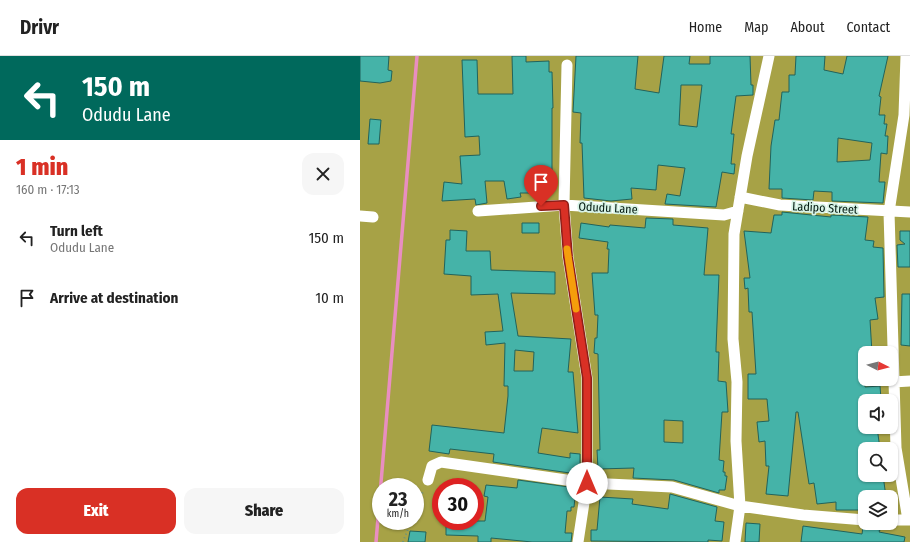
<!DOCTYPE html>
<html lang="en">
<head>
<meta charset="utf-8">
<style>
  :root { --surface:#fff; --page:#f6f6f6; --text:#222; --muted:#767676; --line:#e0e0e0; --accent:#d93025 }
  body { margin:0; font-family:"Fira Sans Condensed",sans-serif; background:var(--page); color:var(--text); height:100vh; display:flex; flex-direction:column; font-size:15px; white-space:nowrap }
  * { box-sizing:border-box; margin:0 }
  p { font-size:13px; color:var(--muted) }
  .icon { flex:none; width:22px; height:22px; fill:none; stroke:currentColor; stroke-width:2; stroke-linecap:round; stroke-linejoin:round }
  .map { position:relative; flex:1; overflow:hidden }
  .sheet { display:flex; flex-direction:column; background:var(--surface); width:360px }
  .sheet>* { flex:none }
  .banner { background:#00695c; color:#fff; overflow:hidden }
  .needle { width:26px; rotate:96deg }
  .buttons { position:absolute; left:498px; top:290px; display:grid; gap:8px }
  .buttons a { display:grid; place-items:center; width:40px; height:40px; border-radius:8px; background:var(--surface); box-shadow:0 1px 3px #0004; font-size:20px }
  .speed { position:absolute; left:12px; top:422px; display:flex; gap:8px; font-size:20px; font-weight:700; text-align:center }
  .speed>* { display:grid; place-content:center; width:52px; height:52px; border-radius:50%; background:var(--surface); box-shadow:0 1px 3px #0004; line-height:1 }
  .speed small { font-size:10px; font-weight:400 }
  .speed .limit { border:6px solid #d22; background:#fff; color:#111 }
  .pin { position:absolute; display:grid; place-items:center; width:34px; height:34px; color:#fff; margin:-41px -17px; border-radius:50% 50% 50% 0; rotate:-45deg; box-shadow:0 0 4px #0007 }
  .pin .icon { rotate:45deg }
  .me { position:absolute; width:44px; margin:-22px; rotate:0deg; stroke-linejoin:round; filter:drop-shadow(0 0 3px #0008) }
  .turn { display:flex; align-items:center; gap:14px; height:84px; padding:0 16px; font-size:18px }
  .turn .icon { width:52px; height:52px; stroke-width:2.5 }
  .turn b { display:block; font-size:28px; line-height:34px }
  .round { display:grid; place-items:center; flex:none; width:42px; height:42px; border-radius:12px; background:var(--page) }
  .overview { display:flex; align-items:center; justify-content:space-between; height:68px; padding:0 16px }
  h1 { font-size:24px; font-weight:800; line-height:30px; color:var(--accent) }
  .action { display:flex; gap:8px; margin-top:auto; padding:8px 16px }
  .action a { flex:1; height:46px; border-radius:12px; background:var(--accent); color:#fff; font-size:16px; font-weight:800; line-height:46px; text-align:center }
  .action a+a { background:var(--page); color:var(--text) }
  ul { padding:0; list-style:none }
  li { display:flex; align-items:center; gap:12px; height:60px; padding:0 16px }
  li div { flex:1 }
  li b { display:block; font-size:15px }
  li em { font-style:normal }
  header { display:flex; align-items:center; gap:24px; box-sizing:border-box; height:56px; padding:0 20px; background:var(--surface); border-bottom:1px solid var(--line) }
  header strong { font-size:19px }
  nav { display:flex; gap:22px; margin-inline-start:auto; font-size:14px }
  main { display:flex; flex:1; min-height:0 }
  .map>svg:first-child { display:block }
  .green { fill:#a7a246; fill-rule:evenodd }
  .lines { fill:none; stroke-linecap:round; stroke-linejoin:round }
  .stream { stroke:#e98ec1; stroke-width:3.5 }
  .building { fill:#45b3a8; stroke:#21635c; fill-rule:evenodd }
  .path { stroke:#689380; stroke-width:2; stroke-dasharray:1 3; stroke-linecap:butt }
  .minor { stroke:#fff; stroke-width:11 }
  .route-casing { stroke:#8d1f18; stroke-width:10 }
  .route { stroke:#d93025; stroke-width:7 }
  .slow { stroke:#f59e0b; stroke-width:7 }
  .labels { text-anchor:middle; stroke-width:3.5; stroke-linejoin:round; paint-order:stroke }
  .street-label { font-size:12px; fill:#02160e; stroke:#d7f3e6 }
</style>
</head>
<body>
<header>
<strong>Drivr</strong>
<nav><a>Home</a><a>Map</a><a>About</a><a>Contact</a></nav>
</header>
<main>
<section class="sheet">
<div class="banner">
<div class="turn"><svg class="icon" aria-label="left" viewBox="0 0 24 24"><path d="M17 20v-9H6M10 6l-5 5 5 5"/></svg><div><b>150 m</b>Odudu Lane</div></div>
</div>
<div class="overview"><div><h1>1 min</h1><p>160 m · 17:13</p></div><a class="round"><svg class="icon" aria-label="close" viewBox="0 0 24 24"><path d="M6 6l12 12M18 6L6 18"/></svg></a></div>
<ul>
<li><svg class="icon" aria-label="left" viewBox="0 0 24 24"><path d="M17 20v-9H6M10 6l-5 5 5 5"/></svg><div><b>Turn left</b><p>Odudu Lane</p></div><em>150 m</em></li>
<li><svg class="icon" aria-label="arrive" viewBox="0 0 24 24"><path d="M6 21V4h12l-3 4 3 4H6"/></svg><div><b>Arrive at destination</b></div><em>10 m</em></li>
</ul>
<div class="action"><a>Exit</a><a>Share</a></div>
</section>
<div class="map">
<svg width="550" height="486" viewBox="0 0 550 486">
  <rect width="100%" height="100%" fill="#a1d9c0"/>
  <!-- green -->
  <path class="green" d="M 0,0 L 550,0 L 550,486 L 0,486 ZM 505,297 L 531,297 L 531,323 L 505,323 ZM 505,345 L 531,345 L 531,371 L 505,371 ZM 505,393 L 531,393 L 531,419 L 505,419 ZM 21,431 L 55,431 L 55,465 L 21,465 ZM 81,431 L 115,431 L 115,465 L 81,465 ZM 505,441 L 531,441 L 531,467 L 505,467 Z"/>
  <g class="lines">
    <!-- stream -->
    <path class="stream" d="M 16,486 L 57,0"/>
  </g>
  <!-- building -->
  <path class="building" d="M 0,0 L 29,0 L 28,14 L 32,15 L 31,25 L 20,27 L 0,25 Z
    M 152,0 L 166,0 L 166,6 L 189,5 L 189,16 L 192,16 L 193,52 L 192,52 L 192,137 L 160,137 L 161,141 L 147,143 L 144,125 L 125,125 L 127,147 L 116,149 L 115,143 L 82,145 L 84,126 L 102,128 L 100,100 L 120,99 L 119,80 L 105,81 L 102,4 L 117,4 L 118,38 L 153,38 Z
    M 216,0 L 278,0 L 275,33 L 299,37 L 304,0 L 330,0 L 329,8 L 350,8 L 350,0 L 390,0 L 391,29 L 393,29 L 393,39 L 376,40 L 371,78 L 374,78 L 371,108 L 375,108 L 374,118 L 362,116 L 356,151 L 305,148 L 307,138 L 320,140 L 325,112 L 298,109 L 296,134 L 271,132 L 272,143 L 251,145 L 224,142 L 222,87 L 220,87 L 221,57 L 213,56 ZM 321,29 L 342,29 L 337,71 L 319,69 Z
    M 436,0 L 465,0 L 464,14 L 483,18 L 487,0 L 528,0 L 519,40 L 521,41 L 519,59 L 525,59 L 524,68 L 527,68 L 525,80 L 528,80 L 527,98 L 521,97 L 519,126 L 525,126 L 523,147 L 472,145 L 472,136 L 454,135 L 453,144 L 422,142 L 422,133 L 409,133 L 411,90 L 415,64 L 419,64 L 422,36 L 429,36 L 429,19 L 435,19 ZM 478,82 L 512,87 L 510,104 L 477,106 Z
    M 10,63 L 21,64 L 19,88 L 8,88 Z
    M 422,156 L 471,161 L 471,159 L 508,161 L 505,184 L 514,185 L 513,191 L 523,192 L 524,241 L 515,242 L 518,263 L 510,264 L 512,297 L 505,297 L 505,331 L 520,330 L 521,343 L 517,343 L 517,345 L 505,345 L 505,371 L 517,371 L 520,393 L 505,393 L 500,400 L 503,419 L 523,419 L 526,441 L 505,441 L 505,454 L 476,454 L 476,446 L 457,448 L 454,427 L 449,428 L 438,356 L 436,356 L 428,440 L 406,438 L 409,410 L 406,410 L 405,385 L 399,386 L 397,366 L 409,365 L 407,343 L 388,343 L 388,318 L 396,318 L 392,256 L 389,256 L 388,232 L 385,233 L 384,222 L 390,222 L 384,175 L 411,177 L 414,159 L 422,159 Z
    M 286,162 L 313,163 L 313,169 L 348,172 L 344,219 L 359,219 L 356,292 L 356,296 L 359,296 L 358,325 L 366,326 L 368,356 L 362,356 L 359,404 L 364,405 L 363,416 L 365,416 L 365,420 L 367,420 L 365,434 L 359,434 L 359,437 L 314,424 L 273,422 L 274,412 L 238,413 L 237,394 L 240,394 L 238,298 L 234,297 L 235,282 L 237,282 L 238,259 L 235,259 L 232,217 L 248,217 L 249,193 L 247,193 L 248,186 L 219,182 L 221,167 L 249,171 L 250,169 L 285,172 ZM 304,364 L 323,365 L 323,387 L 304,386 Z
    M 162,167 L 179,167 L 179,177 L 162,177 Z
    M 90,174 L 107,175 L 106,195 L 130,195 L 131,214 L 195,216 L 195,238 L 151,237 L 158,280 L 211,283 L 208,316 L 213,316 L 218,377 L 182,372 L 178,397 L 210,402 L 210,397 L 220,398 L 220,414 L 217,414 L 217,418 L 133,406 L 134,398 L 90,393 L 89,398 L 69,395 L 72,369 L 144,377 L 148,340 L 148,330 L 144,330 L 145,287 L 126,289 L 125,276 L 143,275 L 138,238 L 111,239 L 111,220 L 84,218 L 86,184 L 90,184 ZM 155,294 L 174,296 L 173,315 L 154,315 Z
    M 540,175 L 550,175 L 550,211 L 538,211 L 537,189 L 545,188 L 540,184 Z
    M 542,238 L 550,238 L 550,290 L 541,289 Z
    M 158,424 L 216,432 L 214,451 L 211,451 L 211,455 L 207,455 L 205,477 L 212,477 L 211,486 L 172,486 L 131,482 L 131,486 L 118,486 L 118,480 L 86,479 L 86,465 L 125,465 L 128,441 L 124,440 L 126,429 L 157,432 Z
    M 310,438 L 357,451 L 355,465 L 364,466 L 362,485 L 348,484 L 348,486 L 231,485 L 231,474 L 237,474 L 240,441 L 273,443 L 272,448 L 308,453 Z
    M 386,467 L 400,468 L 399,486 L 385,486 Z
    M 443,470 L 502,478 L 503,471 L 520,474 L 519,476 L 545,481 L 544,486 L 441,486 Z
    M 50,475 L 66,476 L 65,486 L 48,486 Z"/>
  <g class="lines">
    <!-- path -->
    <path class="path" d="M 55,456 L 63,435
      M 43,486 L 51,465"/>
    <!-- minor -->
    <path class="minor" d="M 546,0 L 544,59 L 529,156 L 536,392 L 548,464
      M 207,9 L 204,149 L 208,201 L 227,322 L 227,427 L 218,486
      M 380,141 L 420,149 L 550,156
      M 118,155 L 204,149 L 364,159 L 378,155
      M 0,160 L 13,161
      M 533,326 L 550,325
      M 68,424 L 72,410 L 81,406 L 227,427 L 312,431 L 380,450 L 443,459 L 505,464
      M 531,464 L 550,464
      M 375,486 L 380,450 L 376,385 L 377,326 L 373,283 L 374,178 L 387,100 L 409,0"/>
  </g>
  <g class="lines">
    <defs>
      <path id="route" d="M 181,150 L 204,149 L 208,201 L 227,322 L 227,427"/>
    </defs>
    <!-- route casing -->
    <use href="#route" class="route-casing"/>
    <!-- route -->
    <use href="#route" class="route"/>
    <!-- slow -->
    <path class="slow" d="M 207,193 L 216,253"/>
  </g>
  <g class="labels">
    <!-- street labels -->
    <g class="street-label">
      <text transform="translate(248 152) rotate(3)" y="4">Odudu Lane</text>
      <text transform="translate(465 152) rotate(3)" y="4">Ladipo Street</text>
    </g>
  </g>
</svg>
<div class="buttons">
<a><svg class="needle" viewBox="-14 -14 28 28"><path d="M0-13l5 13h-10z" fill="#e53935"/><path d="M0 13l5-13h-10z" fill="#767676"/></svg></a>
<a><svg class="icon" aria-label="sound" viewBox="0 0 24 24"><path d="M4 9h4l5-4v14l-5-4H4zM17 9q2 3 0 6"/></svg></a>
<a><svg class="icon" aria-label="search" viewBox="0 0 24 24"><circle cx="10" cy="10" r="6"/><path d="M15 15l6 6"/></svg></a>
<a><svg class="icon" aria-label="layers" viewBox="0 0 24 24"><path d="M12 4l9 5-9 5-9-5zM3 14l9 5 9-5"/></svg></a>
</div>
<div class="speed"><div>23<small>km/h</small></div><div class="limit">30</div></div>
<div class="pin" style="left:181px;top:150px;background:#d93025"><svg class="icon" aria-label="arrive" viewBox="0 0 24 24"><path d="M6 21V4h12l-3 4 3 4H6"/></svg></div>
<svg class="me" style="left:227px;top:427px" viewBox="-20 -20 40 40"><circle r="19" fill="#fff"/><path d="M0-13L10 11 0 6-10 11z" fill="#d93025"/></svg>
</div>
</main>
</body>
</html>
